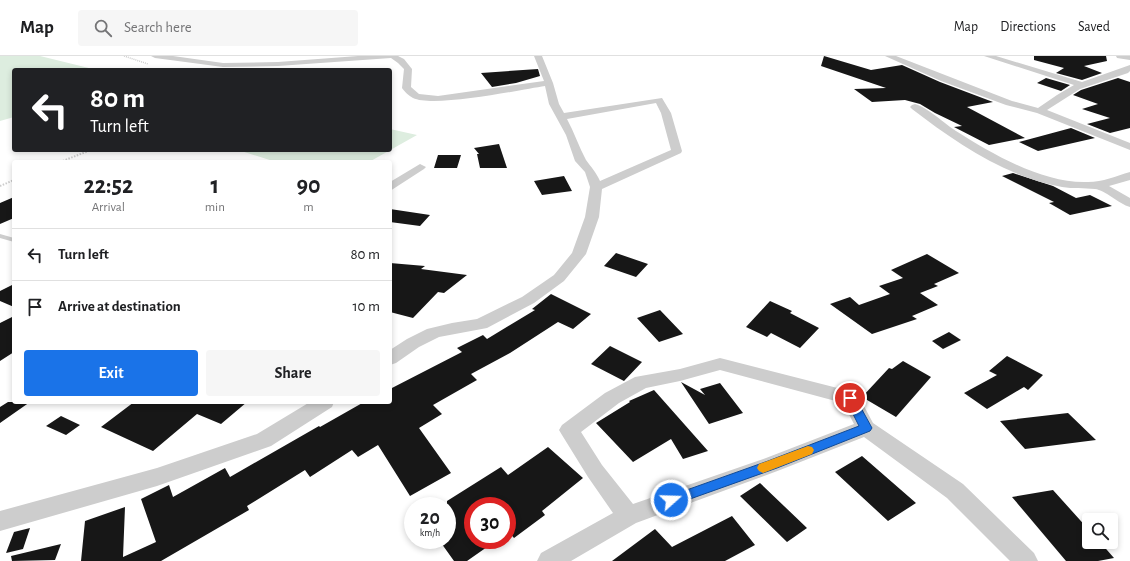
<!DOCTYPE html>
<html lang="en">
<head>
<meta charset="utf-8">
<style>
  :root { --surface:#fff; --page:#f6f6f6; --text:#202124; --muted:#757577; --line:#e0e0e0; --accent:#1a73e8 }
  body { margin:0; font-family:"Alegreya Sans",sans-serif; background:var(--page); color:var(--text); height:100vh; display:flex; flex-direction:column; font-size:15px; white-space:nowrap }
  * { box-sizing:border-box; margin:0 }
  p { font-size:13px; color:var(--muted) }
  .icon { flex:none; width:22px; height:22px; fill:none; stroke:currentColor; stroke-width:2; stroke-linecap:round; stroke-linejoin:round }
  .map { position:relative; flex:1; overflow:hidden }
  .drawer { position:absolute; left:12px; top:104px; width:380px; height:244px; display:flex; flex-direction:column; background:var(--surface); border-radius:4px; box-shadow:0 2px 6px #0003 }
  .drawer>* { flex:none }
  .guide { position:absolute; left:12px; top:12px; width:380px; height:84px; border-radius:4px; box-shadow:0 2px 6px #0003; background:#202124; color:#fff; overflow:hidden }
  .buttons { position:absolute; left:1082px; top:457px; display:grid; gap:8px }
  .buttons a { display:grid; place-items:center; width:36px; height:36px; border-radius:4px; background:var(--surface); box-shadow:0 2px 6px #0003; font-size:20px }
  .speed { position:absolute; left:404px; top:441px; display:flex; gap:8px; font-size:20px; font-weight:700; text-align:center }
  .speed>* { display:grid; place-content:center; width:52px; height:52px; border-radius:50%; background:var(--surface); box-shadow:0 2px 6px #0003; line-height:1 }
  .speed small { font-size:10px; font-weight:400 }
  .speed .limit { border:6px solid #d22; background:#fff; color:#111 }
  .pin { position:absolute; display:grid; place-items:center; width:34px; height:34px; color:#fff; margin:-17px; border:2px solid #fff; border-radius:50%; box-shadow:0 1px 4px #0007 }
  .me { position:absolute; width:44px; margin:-22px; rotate:70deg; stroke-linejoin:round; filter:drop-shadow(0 0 3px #0008) }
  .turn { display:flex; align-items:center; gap:14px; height:84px; padding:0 12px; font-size:18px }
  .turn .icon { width:52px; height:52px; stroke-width:2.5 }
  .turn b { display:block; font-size:28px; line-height:34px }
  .eta { display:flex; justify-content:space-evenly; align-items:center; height:68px; text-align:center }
  .eta b { font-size:24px; font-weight:700; line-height:28px }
  .cta { display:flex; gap:8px; margin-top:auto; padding:8px 12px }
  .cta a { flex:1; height:46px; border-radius:4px; background:var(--accent); color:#fff; font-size:16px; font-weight:700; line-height:46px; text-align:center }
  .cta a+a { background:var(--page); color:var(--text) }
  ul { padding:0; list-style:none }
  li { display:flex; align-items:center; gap:12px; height:52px; padding:0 12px; border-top:1px solid var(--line) }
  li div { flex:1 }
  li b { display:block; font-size:15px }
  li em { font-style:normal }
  header { display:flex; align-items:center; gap:24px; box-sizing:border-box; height:56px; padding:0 20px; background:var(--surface); border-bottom:1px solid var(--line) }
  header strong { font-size:19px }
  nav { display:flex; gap:22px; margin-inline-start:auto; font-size:14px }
  .search { width:280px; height:36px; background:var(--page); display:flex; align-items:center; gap:10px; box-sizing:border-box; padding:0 14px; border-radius:4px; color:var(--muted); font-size:15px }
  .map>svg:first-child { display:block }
  .green { fill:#ddeddf }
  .building { fill:#171717 }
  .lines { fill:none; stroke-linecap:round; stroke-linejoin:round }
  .path-far1 { stroke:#cdcdcd; stroke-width:1.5; stroke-dasharray:1 1; stroke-linecap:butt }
  .path { stroke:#cdcdcd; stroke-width:2; stroke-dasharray:1.5 1.5; stroke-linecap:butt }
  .service { fill:#cdcdcd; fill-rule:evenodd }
  .minor { fill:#cdcdcd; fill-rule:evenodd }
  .route { fill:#1a73e8; stroke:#114b97 }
  .slow { fill:#f59e0b }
</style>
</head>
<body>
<header>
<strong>Map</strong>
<div class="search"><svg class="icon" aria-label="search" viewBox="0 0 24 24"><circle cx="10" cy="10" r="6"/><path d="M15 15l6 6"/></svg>Search here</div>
<nav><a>Map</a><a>Directions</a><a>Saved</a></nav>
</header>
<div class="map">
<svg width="1130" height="505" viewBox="0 0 1130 505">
  <rect width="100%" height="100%" fill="#fff"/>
  <!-- green -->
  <path class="green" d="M 0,0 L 40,0 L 97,14 L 14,14 L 14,61 L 0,65 Z
    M 390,73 L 417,79 L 369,106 L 276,106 L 238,94 L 390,94 Z"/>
  <!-- building -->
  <path class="building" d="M 824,0 L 871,14 L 902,9 L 940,26 L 993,46 L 967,51 L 1025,82 L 989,89 L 954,71 L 962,70 L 935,57 L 920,48 L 905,44 L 872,46 L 854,33 L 886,32 L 821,10 Z
    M 1034,0 L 1106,0 L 1107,5 L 1084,10 L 1102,17 L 1082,24 L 1056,17 L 1064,12 L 1034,4 Z
    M 538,13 L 540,20 L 516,27 L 492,31 L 481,17 Z
    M 1046,22 L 1070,29 L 1061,35 L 1037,27 Z
    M 1118,22 L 1130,26 L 1130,72 L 1110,77 L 1087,68 L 1110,62 L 1082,53 L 1098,48 L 1073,39 L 1081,34 Z
    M 1071,72 L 1095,82 L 1038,95 L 1019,86 Z
    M 499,88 L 507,112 L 480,112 L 477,98 L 479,98 L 474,92 Z
    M 438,99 L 461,99 L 457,112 L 434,112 Z
    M 1013,117 L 1053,130 L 1076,142 L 1090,139 L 1112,150 L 1070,159 L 1049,147 L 1054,146 L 1002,120 Z
    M 564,120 L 572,135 L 542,139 L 534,125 Z
    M 14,141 L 14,162 L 0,168 L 0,147 Z
    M 390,153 L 430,159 L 420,170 L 390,166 Z
    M 616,197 L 648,208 L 636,221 L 604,210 Z
    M 927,198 L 959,217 L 934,228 L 938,230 L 920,237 L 938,249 L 912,260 L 917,263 L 872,278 L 830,248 L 850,241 L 859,249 L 890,238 L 879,230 L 903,222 L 891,214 Z
    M 390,207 L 425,210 L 421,213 L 467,219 L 444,237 L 438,236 L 413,262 L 390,256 Z
    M 14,228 L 14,251 L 0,245 L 0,235 Z
    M 551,238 L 591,258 L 573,273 L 558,266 L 510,297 L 471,318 L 477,324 L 433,349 L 442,358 L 419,372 L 451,417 L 410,440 L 378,389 L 358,401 L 352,394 L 310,421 L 305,414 L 247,450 L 249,454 L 161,505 L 81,505 L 85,465 L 125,451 L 123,501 L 156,486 L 141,443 L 169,429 L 173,441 L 225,412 L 230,421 L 319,370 L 320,371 L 364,346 L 390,346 L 390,333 L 462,296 L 457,292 L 483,279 L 487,283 L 535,254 L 532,253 Z
    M 770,245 L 792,255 L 790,257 L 819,272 L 800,292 L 771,277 L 767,281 L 746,271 Z
    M 660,254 L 683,278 L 659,286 L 637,262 Z
    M 14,260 L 14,296 L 0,305 L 0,267 Z
    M 949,276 L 961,284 L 943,293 L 932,285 Z
    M 610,290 L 642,306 L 624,325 L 591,308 Z
    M 1007,300 L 1043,319 L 1028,334 L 1024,331 L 987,353 L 964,337 L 997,319 L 989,315 Z
    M 903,305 L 931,321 L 896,361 L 862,341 L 889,312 L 892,313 Z
    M 681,326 L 705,339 L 700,333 L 720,327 L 743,357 L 709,368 Z
    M 654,334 L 708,395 L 683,403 L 671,383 L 633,406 L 596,367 L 630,346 L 629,345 Z
    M 8,346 L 30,346 L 0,367 L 0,351 Z
    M 134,346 L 247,346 L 221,368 L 197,358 L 153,395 L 101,371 Z
    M 1068,357 L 1096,384 L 1025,393 L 1000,365 Z
    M 61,360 L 80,369 L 66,379 L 46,370 Z
    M 548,391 L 583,422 L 542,455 L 545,459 L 514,482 L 507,474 L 507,450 L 473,450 L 473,484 L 497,484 L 467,505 L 454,505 L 439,484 L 447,484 L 447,445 L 501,411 L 508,419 Z
    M 862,400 L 916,447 L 888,465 L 835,416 Z
    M 760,427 L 807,472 L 787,486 L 740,440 Z
    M 1053,434 L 1089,474 L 1089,486 L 1100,486 L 1114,502 L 1098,505 L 1066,505 L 1012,441 Z
    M 732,460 L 755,489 L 725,505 L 612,505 L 655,473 L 672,491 Z
    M 30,472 L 23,493 L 6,497 L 14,476 Z
    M 61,488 L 55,504 L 12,505 L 11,500 Z"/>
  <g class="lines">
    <!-- path-far1 -->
    <path class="path-far1" d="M 124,0 L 148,8"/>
    <!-- path -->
    <path class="path" d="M 60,106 L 91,94
      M 0,130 L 14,124"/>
    <!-- service -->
    <path class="service" d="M 0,178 L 14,182 L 14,186 L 0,182 Z"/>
    <!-- minor -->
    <path class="minor" d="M 151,0 L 173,0 L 223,7 L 278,6 L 358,0 L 398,0 L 404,3 L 412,13 L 411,31 L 419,38 L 438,40 L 544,25 L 534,0 L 542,0 L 553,27 L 559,48 L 564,57 L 662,42 L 671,57 L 682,95 L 681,97 L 602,133 L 599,161 L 586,198 L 564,225 L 534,247 L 487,272 L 439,281 L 419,291 L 396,307 L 390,309 L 390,294 L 407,283 L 427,273 L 452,267 L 477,263 L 522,241 L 554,219 L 572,197 L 585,161 L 590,131 L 585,116 L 575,105 L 566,79 L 549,48 L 545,30 C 519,34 434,52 413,42 C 409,40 404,35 402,32 L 404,13 L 398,7 L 391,2 L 278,10 L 223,11 L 155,2 ZM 656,47 L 661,57 L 671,94 L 600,125 C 596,116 591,111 586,104 C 579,91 574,76 567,63 Z
      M 885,0 L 896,0 L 1012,45 L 1038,52 L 1057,39 L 1074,29 L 984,0 L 996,0 L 1082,26 L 1130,9 L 1130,15 L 1128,17 L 1080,33 L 1047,54 L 1130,87 L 1130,94 L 1037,57 L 1006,49 L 941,25 Z
      M 1116,0 L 1130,0 L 1130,4 L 1117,2 Z
      M 915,48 C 927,51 945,68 956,75 C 992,98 1044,128 1088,126 C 1103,126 1116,120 1130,116 L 1130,124 L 1109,130 L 1130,142 L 1130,151 C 1119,148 1105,134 1095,133 C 1084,132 1073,133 1062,131 C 1006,121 955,86 912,53 L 910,51 L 912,49 Z
      M 420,108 L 426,111 L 424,113 L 390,135 L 390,126 Z
      M 720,302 L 857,337 L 873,367 L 963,428 L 1034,497 L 1038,505 L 1010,505 L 947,442 L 864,381 L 780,414 L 636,467 L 571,505 L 537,505 L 541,497 L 613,457 L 588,421 L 562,379 L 559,374 L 562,369 L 605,337 L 635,321 L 680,313 ZM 720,314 L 843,347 L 854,368 L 766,402 L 633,448 L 602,409 L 581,376 L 619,347 L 646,332 L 680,325 Z
      M 310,346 L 334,346 L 332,351 L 271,390 L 157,430 L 0,475 L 0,455 L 157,412 L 257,378 Z"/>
  </g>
  <!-- route -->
  <path class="route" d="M 850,338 L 854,339 L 872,372 L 870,375 L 777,412 L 676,448 L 671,450 L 667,448 L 665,444 L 667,441 L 768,405 L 859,370 L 845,342 Z"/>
  <!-- slow -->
  <path class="slow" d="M 808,390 L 812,391 L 814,394 L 812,398 L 763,417 L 759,415 L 757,412 L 759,408 Z"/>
</svg>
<div class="buttons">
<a><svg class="icon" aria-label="search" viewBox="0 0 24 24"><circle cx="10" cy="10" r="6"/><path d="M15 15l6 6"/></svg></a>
</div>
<div class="speed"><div>20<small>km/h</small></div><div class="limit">30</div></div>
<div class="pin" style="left:850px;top:342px;background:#d93025"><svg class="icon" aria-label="arrive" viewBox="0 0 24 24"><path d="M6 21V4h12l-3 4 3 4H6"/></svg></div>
<svg class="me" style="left:671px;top:444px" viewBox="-20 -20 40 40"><circle r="17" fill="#1a73e8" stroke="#fff" stroke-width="3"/><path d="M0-11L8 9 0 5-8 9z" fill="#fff"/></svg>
<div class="guide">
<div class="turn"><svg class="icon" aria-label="left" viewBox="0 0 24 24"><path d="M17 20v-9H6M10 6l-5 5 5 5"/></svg><div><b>80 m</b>Turn left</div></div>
</div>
<section class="drawer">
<div class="eta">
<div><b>22:52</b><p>Arrival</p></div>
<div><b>1</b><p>min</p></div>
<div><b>90</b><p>m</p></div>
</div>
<ul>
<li><svg class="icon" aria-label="left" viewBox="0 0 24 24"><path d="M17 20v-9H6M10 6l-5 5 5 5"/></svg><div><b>Turn left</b></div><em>80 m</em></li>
<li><svg class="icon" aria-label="arrive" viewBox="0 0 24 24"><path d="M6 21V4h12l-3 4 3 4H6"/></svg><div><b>Arrive at destination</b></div><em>10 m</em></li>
</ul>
<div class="cta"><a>Exit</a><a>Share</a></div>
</section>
</div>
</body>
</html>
